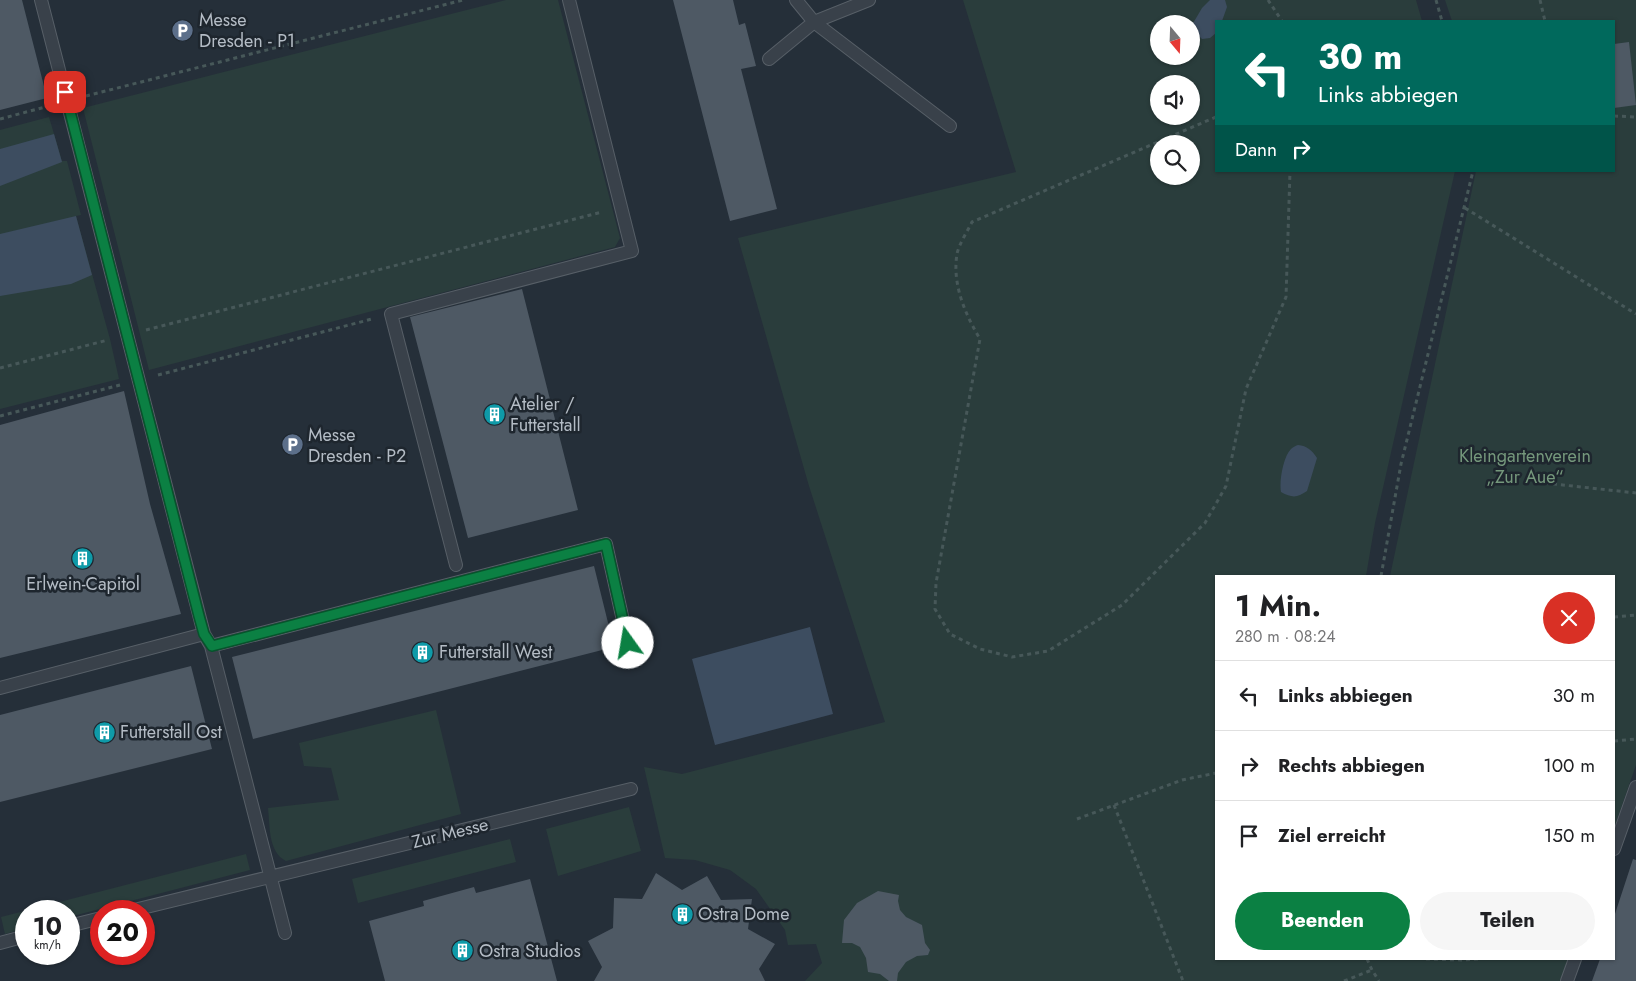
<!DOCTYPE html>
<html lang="de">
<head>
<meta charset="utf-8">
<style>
  :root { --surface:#fff; --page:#f6f6f6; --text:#202124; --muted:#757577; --line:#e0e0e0; --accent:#0b8043 }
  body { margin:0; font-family:Jost,sans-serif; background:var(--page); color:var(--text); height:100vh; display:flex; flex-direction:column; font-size:19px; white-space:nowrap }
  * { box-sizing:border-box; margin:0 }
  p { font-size:16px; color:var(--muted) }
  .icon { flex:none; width:28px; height:28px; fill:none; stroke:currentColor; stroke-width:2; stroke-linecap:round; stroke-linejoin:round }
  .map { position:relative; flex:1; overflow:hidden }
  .details { position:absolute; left:1215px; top:575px; width:400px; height:385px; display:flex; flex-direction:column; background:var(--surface); border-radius:0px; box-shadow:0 1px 4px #0004 }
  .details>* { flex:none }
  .guide { position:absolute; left:1215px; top:20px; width:400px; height:152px; border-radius:0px; box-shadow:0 1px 4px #0004; background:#00695c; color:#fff; overflow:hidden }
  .needle { width:32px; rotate:161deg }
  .buttons { position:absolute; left:1150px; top:15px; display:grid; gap:10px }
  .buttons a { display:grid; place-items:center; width:50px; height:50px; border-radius:50%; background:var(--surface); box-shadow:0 1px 4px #0004; font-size:25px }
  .speed { position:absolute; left:15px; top:900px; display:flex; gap:10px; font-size:25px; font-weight:700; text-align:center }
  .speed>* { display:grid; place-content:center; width:65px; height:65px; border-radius:50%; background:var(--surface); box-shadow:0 1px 4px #0004; line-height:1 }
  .speed small { font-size:12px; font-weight:400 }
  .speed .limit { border:8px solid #d22; background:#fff; color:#111 }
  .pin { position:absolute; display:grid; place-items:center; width:42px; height:42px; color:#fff; margin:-21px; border-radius:10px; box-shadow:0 2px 8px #0006 }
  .me { position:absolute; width:55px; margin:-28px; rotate:347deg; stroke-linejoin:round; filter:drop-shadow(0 0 4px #0008) }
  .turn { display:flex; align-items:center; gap:18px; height:105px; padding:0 20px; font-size:22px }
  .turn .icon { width:65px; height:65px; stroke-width:2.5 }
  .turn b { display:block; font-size:35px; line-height:42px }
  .then { display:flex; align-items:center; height:48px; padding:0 20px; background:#0003; gap:10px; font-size:19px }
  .round { display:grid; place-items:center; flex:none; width:52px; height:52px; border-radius:26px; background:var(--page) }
  .head { display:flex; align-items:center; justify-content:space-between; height:85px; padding:0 20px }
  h1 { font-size:30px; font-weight:700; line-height:38px }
  .action { display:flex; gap:10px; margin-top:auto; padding:10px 20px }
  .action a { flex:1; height:58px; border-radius:30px; background:var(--accent); color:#fff; font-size:20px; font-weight:700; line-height:58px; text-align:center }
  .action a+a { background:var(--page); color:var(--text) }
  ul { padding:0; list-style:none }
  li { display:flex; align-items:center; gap:15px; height:70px; padding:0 20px; border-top:1px solid var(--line) }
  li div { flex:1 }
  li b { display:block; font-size:19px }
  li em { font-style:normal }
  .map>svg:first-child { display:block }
  .green { fill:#2a3d3c; fill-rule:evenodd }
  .water { fill:#3d4d60 }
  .building { fill:#4e5964 }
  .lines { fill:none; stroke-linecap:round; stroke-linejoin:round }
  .lane-casing { stroke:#575f67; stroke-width:14 }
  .path { stroke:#475859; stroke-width:3; stroke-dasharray:4 4; stroke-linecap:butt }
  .lane { stroke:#39414a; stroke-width:12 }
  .route-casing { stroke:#07532c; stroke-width:12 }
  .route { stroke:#0b8043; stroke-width:9 }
  .labels { text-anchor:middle; stroke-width:5; stroke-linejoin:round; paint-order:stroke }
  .poi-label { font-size:18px; fill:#b4bcc5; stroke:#1e262e; text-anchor:start }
  .park-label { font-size:18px; fill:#75987c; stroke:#1e262e }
  .street-label { font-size:18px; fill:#b4bcc5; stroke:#1e262e }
</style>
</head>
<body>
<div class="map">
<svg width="1636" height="981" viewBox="0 0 1636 981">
  <rect width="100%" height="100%" fill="#252f39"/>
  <!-- green -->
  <path class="green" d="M 506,0 L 558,0 L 620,238 L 615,247 L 149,370 L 83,108 Z
    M 963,0 L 1416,0 L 1422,21 L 1216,21 L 1216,171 L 1455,171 L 1375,523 L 1366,576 L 1216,576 L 1216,959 L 1568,959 L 1560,981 L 805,981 L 822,963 L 816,944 L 788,945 L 785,930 L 756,889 L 730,870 L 695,860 L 665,858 L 644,767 L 682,774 L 885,722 L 809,486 L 738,238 L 1016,172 ZM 1159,24 L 1191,24 L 1191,56 L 1159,56 ZM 1159,84 L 1191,84 L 1191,116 L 1159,116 ZM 1159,144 L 1191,144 L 1191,176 L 1159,176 Z
    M 1445,0 L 1636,0 L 1636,765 L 1614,828 L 1614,576 L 1390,576 L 1476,171 L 1614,171 L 1614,21 L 1452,21 Z
    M 49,117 L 62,161 L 67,161 L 81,215 L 76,216 L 110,339 L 119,379 L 0,409 L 0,130 Z
    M 436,710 L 461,814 L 286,861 C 268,852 270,826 268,808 L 339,800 L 331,768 L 304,766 L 299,743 Z
    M 629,807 L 641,851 L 558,876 L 546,829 Z
    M 510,839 L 516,862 L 358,903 L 352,879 Z
    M 246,854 L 250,870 L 69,917 L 69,911 L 26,911 L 26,928 L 5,934 L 1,917 Z"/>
  <!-- water -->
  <path class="water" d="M 1210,0 L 1225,0 L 1227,7 L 1222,21 L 1216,21 L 1216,33 L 1210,38 L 1202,39 L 1194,31 L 1192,25 L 1202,8 Z
    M 54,134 L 62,162 L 0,186 L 0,149 Z
    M 76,216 L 92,275 L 71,284 L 0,296 L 0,234 Z
    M 1298,445 C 1307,446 1312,450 1317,458 L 1307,491 C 1297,498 1292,498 1281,492 C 1279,482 1283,457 1291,449 C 1293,447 1295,446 1298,445 Z
    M 810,627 L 833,714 L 715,745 L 692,659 Z"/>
  <!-- building -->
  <path class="building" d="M 0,0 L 22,0 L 47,98 L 0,110 Z
    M 673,0 L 733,0 L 739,25 L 745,23 L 756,66 L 741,69 L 777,209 L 730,221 Z
    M 1629,42 L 1636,105 L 1614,108 L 1614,44 Z
    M 522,289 L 578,510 L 468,538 L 410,317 Z
    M 124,391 L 150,504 L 181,614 L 0,658 L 0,425 Z
    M 594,566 L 614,647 L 253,739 L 232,657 Z
    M 191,666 L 212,749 L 0,802 L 0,715 Z
    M 1633,859 L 1636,860 L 1636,981 L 1592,981 L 1600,959 L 1614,959 L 1614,917 Z
    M 656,873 L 682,890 L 707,876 L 721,900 L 752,899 L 748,929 L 775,944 L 759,969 L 765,981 L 594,981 L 602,967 L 588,941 L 613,928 L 614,898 L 642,899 Z
    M 530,879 L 557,981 L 385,981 L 369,921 L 424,906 L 423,901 L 474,887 L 476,893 Z
    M 878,891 L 899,895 L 898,901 L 900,910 L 906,917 L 922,925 L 925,943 L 930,950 L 928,955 L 917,956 L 906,962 L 898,973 L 897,981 L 889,981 L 880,974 L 868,972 L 866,958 L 860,947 L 852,943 L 842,943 L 844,920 L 857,903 Z"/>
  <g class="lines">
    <defs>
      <path id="lane" d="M 41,0 L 204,634 L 211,646
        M 796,0 L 814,22 L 950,126
        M 769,59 L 814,22 L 869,0
        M 456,565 L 391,314 L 632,251 L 569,0
        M 0,688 L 204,634
        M 1614,849 L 1636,787
        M 130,911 L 631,789
        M 69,926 L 101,918
        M 285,933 L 211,646 L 606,544 L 628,643
        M 0,943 L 26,936
        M 1567,981 L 1575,959"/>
    </defs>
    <!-- lane casing -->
    <use href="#lane" class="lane-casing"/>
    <!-- path -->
    <path class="path" d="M 1268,0 L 1282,21
      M 1436,0 L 1442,21
      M 1540,0 L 1545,21
      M 86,96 L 463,0
      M 1614,116 L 1636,117
      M 1216,117 L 972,222 C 967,232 959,244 957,254 C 952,284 965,314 980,339 L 936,583 L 935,609 L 950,634 L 980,649 L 1012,657 L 1048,651 L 1122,605 L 1205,523 L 1226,486 L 1246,389 L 1286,297 L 1290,171
      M 0,119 L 49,106
      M 1465,208 L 1636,314
      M 146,330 L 602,212
      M 0,368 L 108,340
      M 158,375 L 372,319
      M 0,416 L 120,385
      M 1545,483 L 1636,493
      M 1381,576 L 1401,464 L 1473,171
      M 1614,617 L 1636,615
      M 1614,741 L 1636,739
      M 1114,805 L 1183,981
      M 1077,819 L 1182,780 L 1216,773
      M 1367,959 L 1372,970 L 1379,981
      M 1426,959 L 1464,960 L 1478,959
      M 1344,981 L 1372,970"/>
    <!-- lane -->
    <use href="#lane" class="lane"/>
  </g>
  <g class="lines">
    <defs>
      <path id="route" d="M 65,92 L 199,616 L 204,634 L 212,646 L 606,544 L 628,643"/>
    </defs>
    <!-- route casing -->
    <use href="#route" class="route-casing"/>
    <!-- route -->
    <use href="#route" class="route"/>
  </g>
  <!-- icons -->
  <defs>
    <symbol id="parking-disc" viewBox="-11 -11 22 22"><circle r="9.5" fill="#5c6f8a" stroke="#1e262e"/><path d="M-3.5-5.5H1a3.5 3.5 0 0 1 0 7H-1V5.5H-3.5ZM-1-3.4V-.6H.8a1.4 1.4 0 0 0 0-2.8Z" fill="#fff"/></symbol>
    <symbol id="building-disc" viewBox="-11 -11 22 22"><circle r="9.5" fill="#0f9aa8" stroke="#1e262e"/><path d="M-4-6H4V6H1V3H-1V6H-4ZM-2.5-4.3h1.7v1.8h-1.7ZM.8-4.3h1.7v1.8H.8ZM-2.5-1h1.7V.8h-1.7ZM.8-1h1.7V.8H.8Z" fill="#fff"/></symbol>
  </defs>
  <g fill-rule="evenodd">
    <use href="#parking-disc" x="170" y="18" width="25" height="25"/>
    <use href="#building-disc" x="482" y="402" width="25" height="25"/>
    <use href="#parking-disc" x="280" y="432" width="25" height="25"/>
    <use href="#building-disc" x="70" y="546" width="25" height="25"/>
    <use href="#building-disc" x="410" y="640" width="25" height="25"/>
    <use href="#building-disc" x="92" y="720" width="25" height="25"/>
    <use href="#building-disc" x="670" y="902" width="25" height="25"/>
    <use href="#building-disc" x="450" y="938" width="25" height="25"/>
  </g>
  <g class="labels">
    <!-- poi labels -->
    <g class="poi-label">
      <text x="199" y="26">Messe<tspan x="199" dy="21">Dresden - P1</tspan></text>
      <text x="510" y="410">Atelier /<tspan x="510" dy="21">Futterstall</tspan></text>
      <text x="308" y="441">Messe<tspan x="308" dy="21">Dresden - P2</tspan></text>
      <text x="83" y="590" text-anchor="middle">Erlwein-Capitol</text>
      <text x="439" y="658">Futterstall West</text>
      <text x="120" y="738">Futterstall Ost</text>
      <text x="698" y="920">Ostra Dome</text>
      <text x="479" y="957">Ostra Studios</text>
    </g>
    <!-- park labels -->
    <g class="park-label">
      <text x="1525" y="462">Kleingartenverein<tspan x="1525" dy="21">„Zur Aue“</tspan></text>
    </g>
    <!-- street labels -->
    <g class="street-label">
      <text transform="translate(450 833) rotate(-14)" y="6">Zur Messe</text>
    </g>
  </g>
</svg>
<div class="buttons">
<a><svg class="needle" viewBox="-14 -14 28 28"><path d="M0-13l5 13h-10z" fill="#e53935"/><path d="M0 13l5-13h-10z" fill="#757577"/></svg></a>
<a><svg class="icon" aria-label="sound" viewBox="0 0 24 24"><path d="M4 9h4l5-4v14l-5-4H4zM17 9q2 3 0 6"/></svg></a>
<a><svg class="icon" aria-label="search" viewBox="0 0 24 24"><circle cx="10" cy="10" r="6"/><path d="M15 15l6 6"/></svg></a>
</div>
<div class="speed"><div>10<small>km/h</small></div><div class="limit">20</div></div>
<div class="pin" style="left:65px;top:92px;background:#d93025"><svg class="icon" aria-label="arrive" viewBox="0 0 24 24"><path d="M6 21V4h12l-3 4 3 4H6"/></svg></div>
<svg class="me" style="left:628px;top:643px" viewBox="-20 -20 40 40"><circle r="19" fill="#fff"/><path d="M0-13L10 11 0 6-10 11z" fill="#0b8043"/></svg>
<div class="guide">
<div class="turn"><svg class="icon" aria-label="left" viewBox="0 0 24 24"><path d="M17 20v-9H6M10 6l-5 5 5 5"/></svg><div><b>30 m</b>Links abbiegen</div></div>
<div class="then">Dann<svg class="icon" aria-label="right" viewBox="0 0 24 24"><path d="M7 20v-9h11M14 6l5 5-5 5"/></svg></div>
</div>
<section class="details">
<div class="head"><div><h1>1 Min.</h1><p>280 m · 08:24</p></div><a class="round" style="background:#d93025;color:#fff"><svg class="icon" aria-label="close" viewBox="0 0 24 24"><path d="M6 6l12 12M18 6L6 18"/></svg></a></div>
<ul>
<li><svg class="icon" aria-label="left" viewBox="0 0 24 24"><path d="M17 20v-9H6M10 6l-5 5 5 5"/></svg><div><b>Links abbiegen</b></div><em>30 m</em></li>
<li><svg class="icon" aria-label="right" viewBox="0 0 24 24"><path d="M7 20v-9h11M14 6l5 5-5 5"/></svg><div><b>Rechts abbiegen</b></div><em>100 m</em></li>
<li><svg class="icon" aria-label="arrive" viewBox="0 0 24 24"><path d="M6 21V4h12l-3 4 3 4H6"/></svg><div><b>Ziel erreicht</b></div><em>150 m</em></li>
</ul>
<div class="action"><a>Beenden</a><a>Teilen</a></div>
</section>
</div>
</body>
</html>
